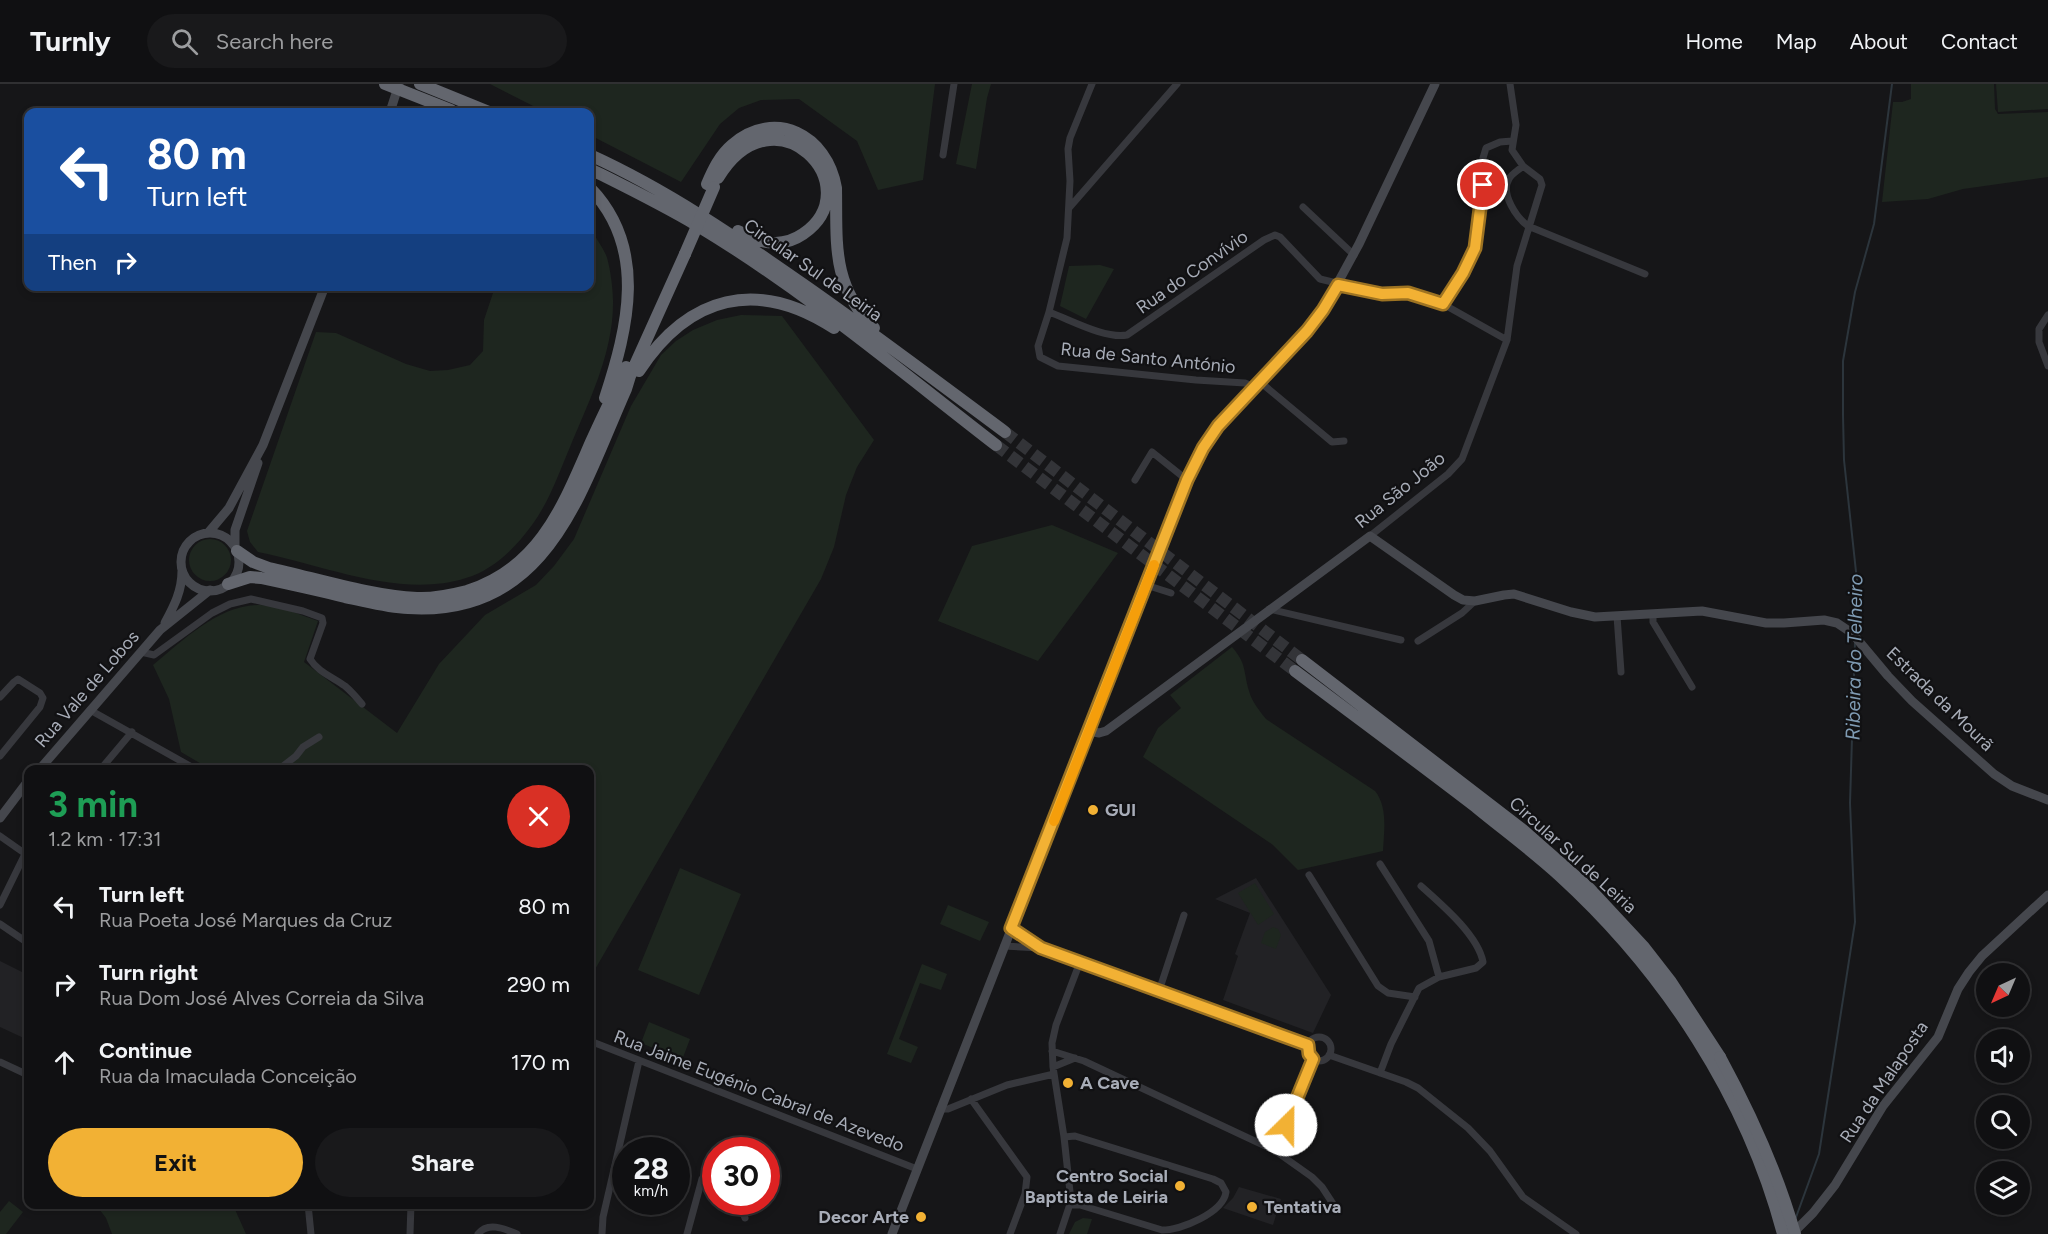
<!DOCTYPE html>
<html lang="en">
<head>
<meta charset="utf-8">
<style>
  :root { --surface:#101012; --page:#19191b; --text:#f1f3f6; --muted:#9c9d9f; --line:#303032; --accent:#f2b134 }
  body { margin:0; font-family:Figtree,sans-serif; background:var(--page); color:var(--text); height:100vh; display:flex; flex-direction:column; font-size:22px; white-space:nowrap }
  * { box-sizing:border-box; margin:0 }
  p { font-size:20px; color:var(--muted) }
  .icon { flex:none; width:33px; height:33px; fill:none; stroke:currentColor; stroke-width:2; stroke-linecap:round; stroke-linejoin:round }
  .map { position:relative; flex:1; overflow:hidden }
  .sheet { position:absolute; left:24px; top:681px; width:570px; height:444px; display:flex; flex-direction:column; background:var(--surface); border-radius:12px; box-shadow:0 3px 9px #0003,0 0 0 2px var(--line) }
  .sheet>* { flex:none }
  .hud { position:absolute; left:24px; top:24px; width:570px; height:183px; border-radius:12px; box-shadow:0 3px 9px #0003,0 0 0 2px var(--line); background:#1a4fa0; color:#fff; overflow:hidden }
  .needle { width:39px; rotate:224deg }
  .controls { position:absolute; left:1976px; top:879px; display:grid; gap:12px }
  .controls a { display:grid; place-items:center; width:54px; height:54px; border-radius:50%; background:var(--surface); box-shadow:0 3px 9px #0003,0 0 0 2px var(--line); font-size:30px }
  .speed { position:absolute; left:612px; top:1053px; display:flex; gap:12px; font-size:30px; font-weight:700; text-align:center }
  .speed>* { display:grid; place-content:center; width:78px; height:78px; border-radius:50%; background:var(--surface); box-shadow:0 3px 9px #0003,0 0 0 2px var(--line); line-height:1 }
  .speed small { font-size:15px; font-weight:400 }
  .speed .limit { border:9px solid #d22; background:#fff; color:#111 }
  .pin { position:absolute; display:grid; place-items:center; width:51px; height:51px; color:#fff; margin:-26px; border:3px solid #fff; border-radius:50%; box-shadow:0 2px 6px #0007 }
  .me { position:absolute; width:66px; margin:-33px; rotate:23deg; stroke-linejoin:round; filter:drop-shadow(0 0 4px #0008) }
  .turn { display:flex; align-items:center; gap:21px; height:126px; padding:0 24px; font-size:27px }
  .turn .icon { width:78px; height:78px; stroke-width:2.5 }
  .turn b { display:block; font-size:42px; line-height:51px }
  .then { display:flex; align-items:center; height:57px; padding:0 24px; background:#0003; gap:12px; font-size:22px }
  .round { display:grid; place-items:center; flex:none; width:63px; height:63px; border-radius:32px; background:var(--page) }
  .head { display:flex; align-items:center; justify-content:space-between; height:102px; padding:0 24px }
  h1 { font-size:36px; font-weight:700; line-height:45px; color:#1e9e55 }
  .primary-button { display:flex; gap:12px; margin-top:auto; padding:12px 24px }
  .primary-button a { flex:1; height:69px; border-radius:36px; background:var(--accent); color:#111; font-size:24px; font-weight:700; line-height:69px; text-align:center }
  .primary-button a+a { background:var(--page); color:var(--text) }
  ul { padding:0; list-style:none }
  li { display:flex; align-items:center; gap:18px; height:78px; padding:0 24px }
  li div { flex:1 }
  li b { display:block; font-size:22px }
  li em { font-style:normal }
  header { display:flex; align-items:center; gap:36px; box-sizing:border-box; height:84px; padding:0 30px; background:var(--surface); border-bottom:2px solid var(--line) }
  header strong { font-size:28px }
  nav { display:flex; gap:33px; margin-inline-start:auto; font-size:21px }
  .search { width:420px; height:54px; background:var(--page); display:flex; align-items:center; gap:15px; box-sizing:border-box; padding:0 21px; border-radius:33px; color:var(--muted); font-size:22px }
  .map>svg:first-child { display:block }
  .built { fill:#222225 }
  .green { fill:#1e261f }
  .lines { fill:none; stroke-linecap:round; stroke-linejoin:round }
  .stream { stroke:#2c353c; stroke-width:2 }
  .highway-tunnel { stroke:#333438; stroke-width:12; stroke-dasharray:12 6; stroke-linecap:butt }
  .street { stroke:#37383d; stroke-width:7 }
  .secondary { stroke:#45474d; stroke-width:9 }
  .highway { stroke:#63666e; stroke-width:12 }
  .highway-bridge { stroke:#63666e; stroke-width:12 }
  .route-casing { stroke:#9d7322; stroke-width:15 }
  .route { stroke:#f2b134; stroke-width:10 }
  .slow { stroke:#f59e0b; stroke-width:10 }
  .poi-dot { fill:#f2b134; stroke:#111113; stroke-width:2 }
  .labels { text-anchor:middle; stroke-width:4.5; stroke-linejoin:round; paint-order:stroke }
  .street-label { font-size:18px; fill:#a8adb8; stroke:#111113 }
  .poi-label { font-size:18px; font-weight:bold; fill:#a8adb8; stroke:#111113; text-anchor:start }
  .water-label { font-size:20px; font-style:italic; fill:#7f9bb3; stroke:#111113 }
</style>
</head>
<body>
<header>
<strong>Turnly</strong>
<div class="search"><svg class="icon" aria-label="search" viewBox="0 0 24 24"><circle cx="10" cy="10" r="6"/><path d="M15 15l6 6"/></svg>Search here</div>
<nav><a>Home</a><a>Map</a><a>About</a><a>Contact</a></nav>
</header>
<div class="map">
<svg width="2048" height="1150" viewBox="0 0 2048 1150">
  <rect width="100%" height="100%" fill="#161618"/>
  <!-- built -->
  <path class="built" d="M 1256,794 L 1331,911 L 1313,949 L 1223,916 L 1238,872 L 1235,870 L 1250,829 L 1215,815 Z
    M 0,877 L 28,891 L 28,956 L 0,943 Z
    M 1239,1103 L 1281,1115 L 1273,1141 L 1223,1124 L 1233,1114 Z"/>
  <!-- green -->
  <path class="green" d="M 490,0 L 935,0 L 923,96 L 878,106 L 857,57 L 799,15 L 761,16 L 739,24 L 720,40 L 681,98 L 590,51 L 590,28 L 545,28 Z
    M 972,0 L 991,0 L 987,14 L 976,85 L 956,80 Z
    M 1911,0 L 1994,0 L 1995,25 L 1998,30 L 2048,28 L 2048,93 L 1963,105 L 1928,115 L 1882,118 L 1893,18 L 1902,18 L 1911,15 Z
    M 1996,0 L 2048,0 L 2048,25 L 1998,28 Z
    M 590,144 C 595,153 602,162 606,171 C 610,181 613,205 613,216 C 614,268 589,317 570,363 C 559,389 549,418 532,441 C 516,463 494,486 466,494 C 401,515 323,481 258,468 L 250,458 L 247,447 L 316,248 L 336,249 L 406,280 L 430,287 L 448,286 L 470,281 L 483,267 L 484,236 L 495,203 L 590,202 Z
    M 1100,181 L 1114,185 L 1086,235 L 1060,222 L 1069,182 Z
    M 741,231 L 782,232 L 874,356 L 857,383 L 846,411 L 834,463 L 821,495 L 590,894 L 590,686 L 210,685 L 181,668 L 169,615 L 153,581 C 184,556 218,521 260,521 C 279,521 300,531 318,537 L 304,578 L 397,649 L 439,580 L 485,531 L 536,501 L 554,482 L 574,455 L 631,322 L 661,271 L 676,257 L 693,246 L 717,236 Z
    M 1052,441 L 1118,469 L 1038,577 L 938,537 L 972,462 Z
    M189 476a21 21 0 1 1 42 0a21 21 0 1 1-42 0Z
    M 1232,563 C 1247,580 1243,587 1249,607 C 1252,618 1259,626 1266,635 L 1375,707 C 1388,723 1384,747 1383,767 L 1298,786 L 1273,761 L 1143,673 L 1158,644 L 1181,624 L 1170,611 Z
    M 680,784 L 741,810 L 699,911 L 638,886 Z
    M 1255,799 L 1274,830 L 1258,841 L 1238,809 Z
    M 948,821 L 989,838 L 980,857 L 940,840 Z
    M 1273,843 L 1278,845 L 1281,851 L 1276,865 L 1261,859 L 1265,848 Z
    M 922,880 L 947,890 L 941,906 L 920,899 L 899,955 L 918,963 L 911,979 L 887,970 Z
    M 649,938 L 690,955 L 682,976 L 641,959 Z
    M 9,1117 L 23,1128 L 6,1150 L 0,1150 L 0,1128 Z
    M 96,1121 L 233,1121 L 246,1150 L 112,1150 L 106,1134 Z
    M 1083,1134 L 1092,1135 L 1087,1150 L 1069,1150 L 1075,1138 Z"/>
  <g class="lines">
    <!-- stream -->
    <path class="stream" d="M 1856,547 L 1857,497 L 1844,376 L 1843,331 L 1843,277 L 1855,208 L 1874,140 L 1892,0
      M 1795,1136 L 1819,1070 L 1855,838 L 1850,719 L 1855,558"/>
    <!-- highway-tunnel -->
    <path class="highway-tunnel" d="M 1005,348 L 1302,576
      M 996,361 L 1295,587"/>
    <!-- street -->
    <path class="street" d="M 1092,0 L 1070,54 L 1068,65 L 1070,97 L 1067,154 L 1049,228 L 1038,262 L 1040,273 L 1058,282 L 1196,296 L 1245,299 L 1254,303
      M 943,71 L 954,0
      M 1523,82 C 1519,86 1511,90 1509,95 C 1500,110 1517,134 1528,142 L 1645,190
      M 1303,123 L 1354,171
      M 1069,124 L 1177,0
      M 1443,220 L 1463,189 L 1475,164 L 1483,101 L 1483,74 L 1486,64 L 1500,58 L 1512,57
      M 1049,228 C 1071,236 1105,255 1127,251 L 1264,156 L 1275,151 L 1280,153 L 1320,195 L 1382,210 L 1408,209 L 1443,220 L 1507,256
      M 2048,231 L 2039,245 L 2039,258 L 2048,282
      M 1259,297 L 1332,358 L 1344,357
      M 1135,396 L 1152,368 L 1187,396
      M 1370,452 L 1448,390 L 1462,375 L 1507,256 L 1517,182 L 1542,101 L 1540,95 L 1523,82 L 1512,66 L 1516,41 L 1510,0
      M 1146,501 L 1171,509
      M 1269,525 L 1401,556
      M 1653,530 L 1653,538 L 1692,603
      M 1617,532 L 1621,588
      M 1418,557 L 1462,529 L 1475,517
      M 141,568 L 154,571 L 212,529 L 230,520 L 251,515 L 303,527 L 322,534 L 323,539 L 310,575 C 318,588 333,593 345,602 C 351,607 357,614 362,620
      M 0,613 L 14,598 L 18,595 L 40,609 L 43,614 L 40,623 L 0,672
      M 90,626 L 197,686
      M 100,686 L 132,648
      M 278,686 L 296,672 L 303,663 L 319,653
      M 0,752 L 27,771
      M 1380,780 L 1429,857 L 1439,893
      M 1309,791 L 1378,902 L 1388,909 L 1415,913
      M 0,821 L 25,770
      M 0,840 L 28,859
      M 1011,844 L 1041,864 L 1308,961
      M 1004,862 L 1040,864
      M 1159,907 L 1184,831
      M1307 965a12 12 0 1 1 24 0a12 12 0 1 1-24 0Z
      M 590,957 L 917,1085
      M 1052,967 L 1084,977 L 1274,1066 L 1312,1093 L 1322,1103 L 1337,1126
      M 1329,971 L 1406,998 L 1418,1004 L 1468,1044 L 1490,1067 L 1523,1113 L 1576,1150
      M 0,978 L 28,991
      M 1053,983 L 1075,974
      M 1380,989 L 1391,960 L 1419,904 L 1439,893 L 1476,884 L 1483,878 C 1478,851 1441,820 1421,802
      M 971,1015 L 1027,1093 L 1025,1110 L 1010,1150
      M 940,1025 L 948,1025 L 1007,1001 L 1054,990
      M 1064,1053 L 1075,1052 L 1213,1095 L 1221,1099 L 1226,1108 C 1223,1129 1181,1146 1162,1146 L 1080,1121 L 1070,1121
      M 1274,1066 L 1313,975
      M 739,1118 L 745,1134
      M 308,1120 L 311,1150
      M 410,1150 L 411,1120
      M 478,1150 C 488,1137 505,1145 517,1150
      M 602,1150 L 603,1133 L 639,977
      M 687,1150 L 702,1095 L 716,1086
      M 1060,1150 L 1071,1117 L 1064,1053 L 1053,983 L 1052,959 L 1056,941 L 1080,878"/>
    <!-- secondary -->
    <path class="secondary" d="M 390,28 L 399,0
      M 208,449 L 229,424 L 263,361 L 325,202
      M181 478a29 29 0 1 1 58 0a29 29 0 1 1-58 0Z
      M 235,462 L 235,446 L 258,379
      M 165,539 C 174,522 182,507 182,487
      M 1089,647 L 1099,649 L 1106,647 L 1370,452 L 1454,511 L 1463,516 L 1475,517 L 1504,511 L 1514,510 L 1571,528 L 1595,533 L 1702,527 L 1766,539 L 1784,539 L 1824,536 L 1837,539 L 1852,549 L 1888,592 L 1912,617 L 1994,690 L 2012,702 L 2048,716
      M 39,686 L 160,546 L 210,506
      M 0,734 L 28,697
      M 892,1150 L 1187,396 L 1203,365 L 1218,342 L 1298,257 L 1323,226 L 1359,160 L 1435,0
      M 1792,1150 L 1813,1129 L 1835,1101 L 1883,1022 L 1938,953 L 1958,905 L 1969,888 L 1982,872 L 2048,811"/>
    <!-- highway -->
    <path class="highway" d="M 420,0 L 489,28
      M 590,71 C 667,106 737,154 807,203 C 874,250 939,299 1005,348
      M 590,85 C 626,103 663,121 698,142 C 804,206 899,286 996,361
      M 718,94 C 775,0 872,103 803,150 C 781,165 760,159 738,147
      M 707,100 C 713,86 720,71 732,61 C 775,24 827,51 836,104 C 837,159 831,201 874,244
      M 590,104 C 648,164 628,244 605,314
      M 639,287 C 689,211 757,194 834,244
      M 237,467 L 253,478 L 269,484 C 315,494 371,512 417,514 C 434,515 451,511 467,507 C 540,484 563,422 591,358 C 602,333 615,308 626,283
      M 228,500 L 250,493 L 261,494 C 289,500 317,506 345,513 C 366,517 386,523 408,524 C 548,533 580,408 626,305 L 630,292 L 685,170
      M 1302,576 L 1523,746 L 1590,805 L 1643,862 L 1671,898 L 1720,973
      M 1295,587 C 1355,632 1416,677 1476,723 C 1504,746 1534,768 1560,792 C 1664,887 1747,1013 1783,1150"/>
    <!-- highway-bridge -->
    <path class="highway-bridge" d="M 385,0 L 451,26
      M 685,170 L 714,103
      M 1720,973 C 1751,1030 1777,1087 1795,1150"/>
  </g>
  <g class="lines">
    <defs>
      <path id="route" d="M 1286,1041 L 1313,975 L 1309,970 L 1308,961 L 1041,864 L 1011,844 L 1187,396 L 1203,364 L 1218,342 L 1307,247 L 1323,226 L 1338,201 L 1382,210 L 1408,209 L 1443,220 L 1463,189 L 1475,164 L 1483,101"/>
    </defs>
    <!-- route casing -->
    <use href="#route" class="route-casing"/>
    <!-- route -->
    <use href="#route" class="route"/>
    <!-- slow -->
    <path class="slow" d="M 1054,737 L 1154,481"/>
  </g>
  <!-- markers -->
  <g class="poi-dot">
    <circle cx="1093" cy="726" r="6"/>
    <circle cx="1068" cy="999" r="6"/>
    <circle cx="1180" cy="1102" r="6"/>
    <circle cx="1252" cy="1123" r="6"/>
    <circle cx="921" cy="1133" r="6"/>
  </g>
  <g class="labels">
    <!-- street labels -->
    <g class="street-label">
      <text transform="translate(813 186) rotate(35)" y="6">Circular Sul de Leiria</text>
      <text transform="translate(1192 188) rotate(-35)" y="6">Rua do Convívio</text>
      <text transform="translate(1148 274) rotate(6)" y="6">Rua de Santo António</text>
      <text transform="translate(1400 406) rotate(-39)" y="6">Rua São João</text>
      <text transform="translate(87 605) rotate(-49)" y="6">Rua Vale de Lobos</text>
      <text transform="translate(1940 615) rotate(44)" y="6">Estrada da Mourã</text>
      <text transform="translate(1573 771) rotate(42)" y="6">Circular Sul de Leiria</text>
      <text transform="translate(1884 998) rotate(-56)" y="6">Rua da Malaposta</text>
      <text transform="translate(759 1007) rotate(21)" y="6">Rua Jaime Eugénio Cabral de Azevedo</text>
    </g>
    <!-- poi labels -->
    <g class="poi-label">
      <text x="1105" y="732">GUI</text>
      <text x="1080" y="1005">A Cave</text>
      <text x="1168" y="1098" text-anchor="end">Centro Social<tspan x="1168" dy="21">Baptista de Leiria</tspan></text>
      <text x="1264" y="1129">Tentativa</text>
      <text x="909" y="1139" text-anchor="end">Decor Arte</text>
    </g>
    <!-- water labels -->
    <g class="water-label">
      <text transform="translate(1854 573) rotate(-89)" y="7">Ribeira do Telheiro</text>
    </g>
  </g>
</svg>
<div class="controls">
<a><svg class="needle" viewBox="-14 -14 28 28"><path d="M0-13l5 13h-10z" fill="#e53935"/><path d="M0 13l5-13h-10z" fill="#9c9d9f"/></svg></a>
<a><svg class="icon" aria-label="sound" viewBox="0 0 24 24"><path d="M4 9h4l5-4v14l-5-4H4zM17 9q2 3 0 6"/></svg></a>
<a><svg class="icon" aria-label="search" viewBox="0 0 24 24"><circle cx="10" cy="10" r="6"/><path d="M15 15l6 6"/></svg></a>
<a><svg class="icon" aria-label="layers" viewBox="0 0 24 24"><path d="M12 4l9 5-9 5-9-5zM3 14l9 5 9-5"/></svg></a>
</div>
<div class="speed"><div>28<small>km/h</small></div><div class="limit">30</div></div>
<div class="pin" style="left:1483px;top:101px;background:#d93025"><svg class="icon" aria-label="arrive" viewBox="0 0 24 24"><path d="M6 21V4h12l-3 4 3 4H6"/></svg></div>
<svg class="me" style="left:1286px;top:1041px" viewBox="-20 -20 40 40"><circle r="19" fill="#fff"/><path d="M0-13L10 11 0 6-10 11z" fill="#f2b134"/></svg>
<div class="hud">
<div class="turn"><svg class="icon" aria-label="left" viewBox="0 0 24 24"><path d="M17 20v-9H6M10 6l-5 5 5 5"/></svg><div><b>80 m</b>Turn left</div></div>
<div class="then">Then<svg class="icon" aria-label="right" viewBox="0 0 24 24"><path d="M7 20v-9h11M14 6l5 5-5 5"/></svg></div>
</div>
<section class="sheet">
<div class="head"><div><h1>3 min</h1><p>1.2 km · 17:31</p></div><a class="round" style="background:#d93025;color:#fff"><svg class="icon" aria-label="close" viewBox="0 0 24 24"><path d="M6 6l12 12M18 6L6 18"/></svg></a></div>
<ul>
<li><svg class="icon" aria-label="left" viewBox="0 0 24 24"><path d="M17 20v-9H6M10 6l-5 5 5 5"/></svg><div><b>Turn left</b><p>Rua Poeta José Marques da Cruz</p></div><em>80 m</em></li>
<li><svg class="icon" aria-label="right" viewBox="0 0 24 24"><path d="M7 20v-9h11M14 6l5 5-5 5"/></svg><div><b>Turn right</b><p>Rua Dom José Alves Correia da Silva</p></div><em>290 m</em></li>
<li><svg class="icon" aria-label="ahead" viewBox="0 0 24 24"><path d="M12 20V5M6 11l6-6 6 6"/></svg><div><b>Continue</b><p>Rua da Imaculada Conceição</p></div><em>170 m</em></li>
</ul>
<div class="primary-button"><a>Exit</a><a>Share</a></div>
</section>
</div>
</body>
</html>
